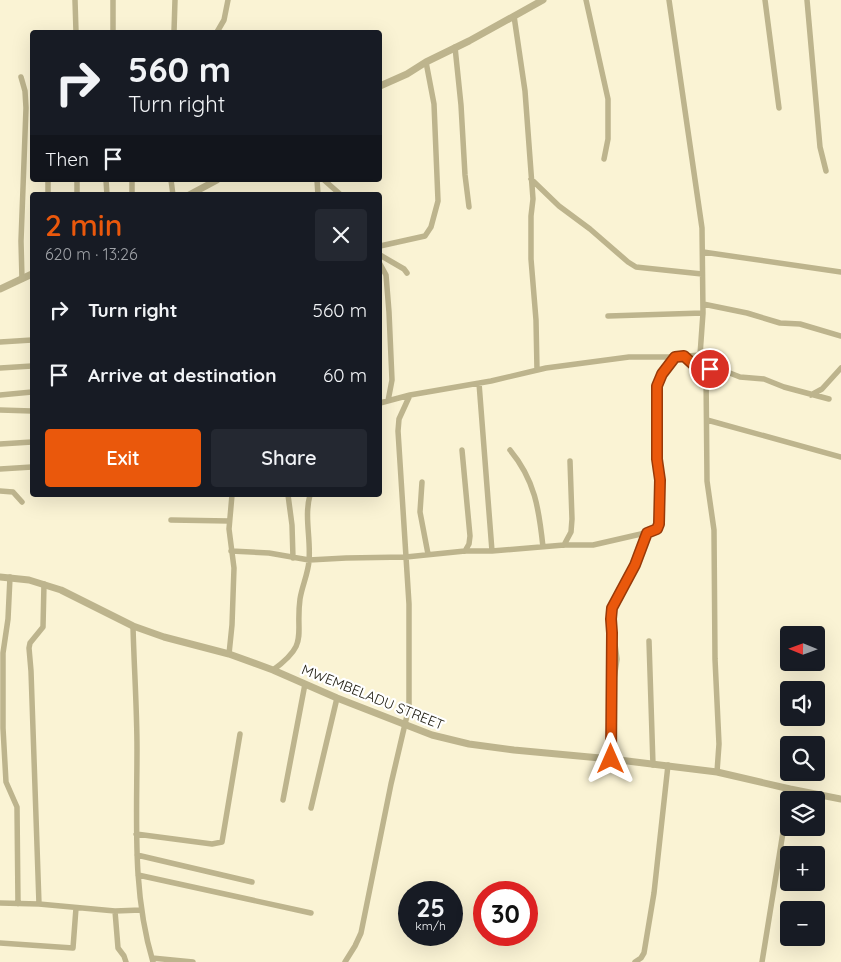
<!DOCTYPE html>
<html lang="en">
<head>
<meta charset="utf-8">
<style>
  :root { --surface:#171b24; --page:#242831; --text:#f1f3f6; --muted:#9ea1a6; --accent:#ea580c }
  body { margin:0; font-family:Quicksand,sans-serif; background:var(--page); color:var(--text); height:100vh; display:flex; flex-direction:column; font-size:19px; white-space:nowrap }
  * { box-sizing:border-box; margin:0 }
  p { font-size:16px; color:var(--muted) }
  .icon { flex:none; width:28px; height:28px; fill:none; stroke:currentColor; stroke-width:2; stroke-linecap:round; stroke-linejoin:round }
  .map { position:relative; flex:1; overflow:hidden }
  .sheet { position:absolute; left:30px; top:192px; width:352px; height:305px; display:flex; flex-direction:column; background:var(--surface); border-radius:5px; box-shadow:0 5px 20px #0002 }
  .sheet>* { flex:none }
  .banner { position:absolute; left:30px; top:30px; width:352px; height:152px; border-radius:5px; box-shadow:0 5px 20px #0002; background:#171b24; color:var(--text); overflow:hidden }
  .needle { width:32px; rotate:271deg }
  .fabs { position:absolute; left:780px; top:626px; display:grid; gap:10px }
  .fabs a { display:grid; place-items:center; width:45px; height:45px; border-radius:5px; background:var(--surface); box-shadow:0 5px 20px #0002; font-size:25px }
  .speed { position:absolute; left:398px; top:881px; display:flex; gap:10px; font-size:25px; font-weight:700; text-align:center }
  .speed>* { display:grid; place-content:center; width:65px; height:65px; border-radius:50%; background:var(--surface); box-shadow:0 5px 20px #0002; line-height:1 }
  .speed small { font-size:12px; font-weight:400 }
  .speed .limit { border:8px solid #d22; background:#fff; color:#111 }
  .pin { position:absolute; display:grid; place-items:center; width:42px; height:42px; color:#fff; margin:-21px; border:2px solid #fff; border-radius:50%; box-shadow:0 1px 5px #0007 }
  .me { position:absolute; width:55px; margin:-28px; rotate:0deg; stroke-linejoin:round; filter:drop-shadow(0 0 4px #0008) }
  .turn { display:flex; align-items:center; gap:18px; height:105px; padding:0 15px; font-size:22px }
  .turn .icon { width:65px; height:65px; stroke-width:2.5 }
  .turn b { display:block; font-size:35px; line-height:42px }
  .then { display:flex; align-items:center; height:48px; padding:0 15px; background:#0003; gap:10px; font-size:19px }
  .round { display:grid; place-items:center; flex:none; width:52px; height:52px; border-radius:5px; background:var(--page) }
  .headline { display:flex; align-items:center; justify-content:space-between; height:85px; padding:0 15px }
  h1 { font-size:30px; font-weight:600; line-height:38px; color:var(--accent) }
  .primary-button { display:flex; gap:10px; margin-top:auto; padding:10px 15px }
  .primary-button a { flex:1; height:58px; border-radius:5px; background:var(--accent); color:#fff; font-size:20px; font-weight:600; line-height:58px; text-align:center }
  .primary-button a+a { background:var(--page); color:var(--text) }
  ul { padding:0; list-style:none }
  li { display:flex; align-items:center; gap:15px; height:65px; padding:0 15px }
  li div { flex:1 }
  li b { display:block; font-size:19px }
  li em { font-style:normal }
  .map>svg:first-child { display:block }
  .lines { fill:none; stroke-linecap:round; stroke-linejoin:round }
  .minor { stroke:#bdb48d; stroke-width:5.5 }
  .tertiary { stroke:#bdb48d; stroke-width:7 }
  .route-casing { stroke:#983908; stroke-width:12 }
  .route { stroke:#ea580c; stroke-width:9 }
  .labels { text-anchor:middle; stroke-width:4.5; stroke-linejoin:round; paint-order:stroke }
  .street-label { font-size:14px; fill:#242116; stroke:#fff }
</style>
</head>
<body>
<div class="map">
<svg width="841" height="962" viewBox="0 0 841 962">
  <rect width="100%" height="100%" fill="#faf3d4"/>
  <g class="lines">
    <!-- minor -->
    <path class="minor" d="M 75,0 L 76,32
      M 586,0 L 608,99 L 608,139 L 604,159
      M 669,0 L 702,228 L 703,313 L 700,355 L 702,362 L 706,372 L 707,481 L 714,530 L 715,659 L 719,744 L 717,772
      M 765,0 L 779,108
      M 807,0 L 820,147 L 826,171
      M 514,16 L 525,91 L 533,199 L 531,216 L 531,259 L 536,320 L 537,370
      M 113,32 L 113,0
      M 174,32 L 175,0
      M 217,32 L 224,20 L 228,0
      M 455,47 L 461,105 L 465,175 L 469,207
      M 21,77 L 25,91 L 26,108 L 21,241 L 22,279
      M 531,179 L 559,206 L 590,229 L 628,262 L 636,267 L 645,268 L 702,274
      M 77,180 L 77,195
      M 106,180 L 107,195
      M 132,180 L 132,195
      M 171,180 L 173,195
      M 317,180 L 318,195
      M 324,180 L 341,195
      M 48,195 L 48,180
      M 380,246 L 425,236 L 431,227 L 438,201 L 434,104 L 426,62
      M 703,252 L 841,272
      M 380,255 L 404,269 L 407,273
      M 380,264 L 386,275 L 389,312 L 392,380 L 388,401
      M 703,304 L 747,313 L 780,323 L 800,324 L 841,336
      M 608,316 L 703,313
      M 0,342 L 32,340
      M 683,356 L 706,376
      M 0,368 L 32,366
      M 706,372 L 710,369 L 717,368 L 740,377 L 764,379 L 784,387 L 829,399
      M 479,383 L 492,551
      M 0,395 L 32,392
      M 811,395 L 822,389 L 841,368
      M 380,403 L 410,395 L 491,381 L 546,368 L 629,357 L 675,357 L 700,355
      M 0,410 L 32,411
      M 707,420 L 841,457
      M 0,444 L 32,442
      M 462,450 L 470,536 L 469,544 L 465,551
      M 510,450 C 535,480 539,509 543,547
      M 0,469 L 32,467
      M 422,482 L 420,512 L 428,554
      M 0,491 L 13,492 L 22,502
      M 288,495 L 292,525 L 293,558
      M 171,520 L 229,521
      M 564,545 L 571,532 L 572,519 L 570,461
      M 231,551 L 269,553 L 309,560 L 346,558 L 406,557 L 465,551 L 492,551 L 564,545 L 593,545 L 654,531 L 657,529 L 659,524 L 660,495 L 657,459 L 657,386 L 661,374 L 675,357
      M 10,577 L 8,619 L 3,653 L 3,728 L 6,782 L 17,807 L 18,904
      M 133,626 C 134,667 137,708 137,749 C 137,821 132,892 153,962
      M 649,641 L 653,765
      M 229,654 L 232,625 L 234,568 L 229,529 L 232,495
      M 273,670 C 310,643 295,636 300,599 C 302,586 308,574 309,561 C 311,539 304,516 310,495
      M 614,679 L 617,659 L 615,644
      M 611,759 L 612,636 L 611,614 L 614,604 L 635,565 L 647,533
      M 283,800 L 305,684
      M 311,808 L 337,698
      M 136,834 L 212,844 L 222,842 L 240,734
      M 137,855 L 252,882
      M 138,875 L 311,913
      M 0,903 L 39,904 L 115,911 L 141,910
      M 39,904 L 31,671 L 29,648 L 30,643 L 43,627 L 44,584
      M 115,911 L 118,948 L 124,956 L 126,962
      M 0,943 L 73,948 L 76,908
      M 152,958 L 193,962
      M 345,962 L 355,946 L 361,933 L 391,784 L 409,707 L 409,604 L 398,431 L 399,419 L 410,395
      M 635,962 L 641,958 L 644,953 L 654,893 L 668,765
      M 762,962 L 790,789"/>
    <!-- tertiary -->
    <path class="tertiary" d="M 380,86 L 407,74 L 426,62 L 469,41 L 543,0
      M 189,195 L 217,180
      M 0,289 L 32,274
      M 0,577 L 29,580 L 61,590 L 133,626 L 164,637 L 229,654 L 273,670 L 337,698 L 432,735 L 469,744 L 514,750 L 611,759 L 717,772 L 790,789 L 841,799"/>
  </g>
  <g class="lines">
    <defs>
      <path id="route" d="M 611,759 L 612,633 L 611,619 L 612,608 L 635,565 L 647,533 L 657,529 L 659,524 L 660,480 L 657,459 L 657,386 L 662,374 L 675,357 L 684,356 L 706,376 L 706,372 L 710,369"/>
    </defs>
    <!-- route casing -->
    <use href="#route" class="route-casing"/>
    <!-- route -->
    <use href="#route" class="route"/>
  </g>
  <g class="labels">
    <!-- street labels -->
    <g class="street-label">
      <text transform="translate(373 697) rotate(22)" y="5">MWEMBELADU STREET</text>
    </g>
  </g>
</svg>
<div class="fabs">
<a><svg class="needle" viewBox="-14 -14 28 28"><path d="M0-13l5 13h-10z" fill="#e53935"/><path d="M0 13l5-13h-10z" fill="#9ea1a6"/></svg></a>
<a><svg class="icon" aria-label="sound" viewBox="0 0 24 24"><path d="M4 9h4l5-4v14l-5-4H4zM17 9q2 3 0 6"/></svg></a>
<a><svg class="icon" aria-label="search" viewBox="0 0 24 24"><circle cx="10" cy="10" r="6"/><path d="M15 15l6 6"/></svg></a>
<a><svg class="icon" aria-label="layers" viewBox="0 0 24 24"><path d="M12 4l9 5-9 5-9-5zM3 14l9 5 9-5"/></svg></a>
<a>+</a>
<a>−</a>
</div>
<div class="speed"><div>25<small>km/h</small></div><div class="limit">30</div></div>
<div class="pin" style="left:710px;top:369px;background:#d93025"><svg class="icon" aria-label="arrive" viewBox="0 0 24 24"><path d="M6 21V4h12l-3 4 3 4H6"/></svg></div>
<svg class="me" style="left:611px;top:759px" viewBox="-20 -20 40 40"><path d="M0-17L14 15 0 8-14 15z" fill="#ea580c" stroke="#fff" stroke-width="4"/></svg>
<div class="banner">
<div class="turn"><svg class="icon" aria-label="right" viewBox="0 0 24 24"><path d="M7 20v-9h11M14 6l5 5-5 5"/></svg><div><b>560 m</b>Turn right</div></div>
<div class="then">Then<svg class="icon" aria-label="arrive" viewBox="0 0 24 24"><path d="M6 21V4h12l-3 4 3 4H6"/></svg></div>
</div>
<section class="sheet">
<div class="headline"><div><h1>2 min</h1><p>620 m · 13:26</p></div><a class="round"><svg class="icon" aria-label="close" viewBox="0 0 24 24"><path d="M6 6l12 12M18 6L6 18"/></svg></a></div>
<ul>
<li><svg class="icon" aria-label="right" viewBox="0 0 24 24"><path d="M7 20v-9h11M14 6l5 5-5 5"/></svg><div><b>Turn right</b></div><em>560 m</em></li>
<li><svg class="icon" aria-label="arrive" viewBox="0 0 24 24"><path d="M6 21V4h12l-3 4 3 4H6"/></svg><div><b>Arrive at destination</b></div><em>60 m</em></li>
</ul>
<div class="primary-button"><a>Exit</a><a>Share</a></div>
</section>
</div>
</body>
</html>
